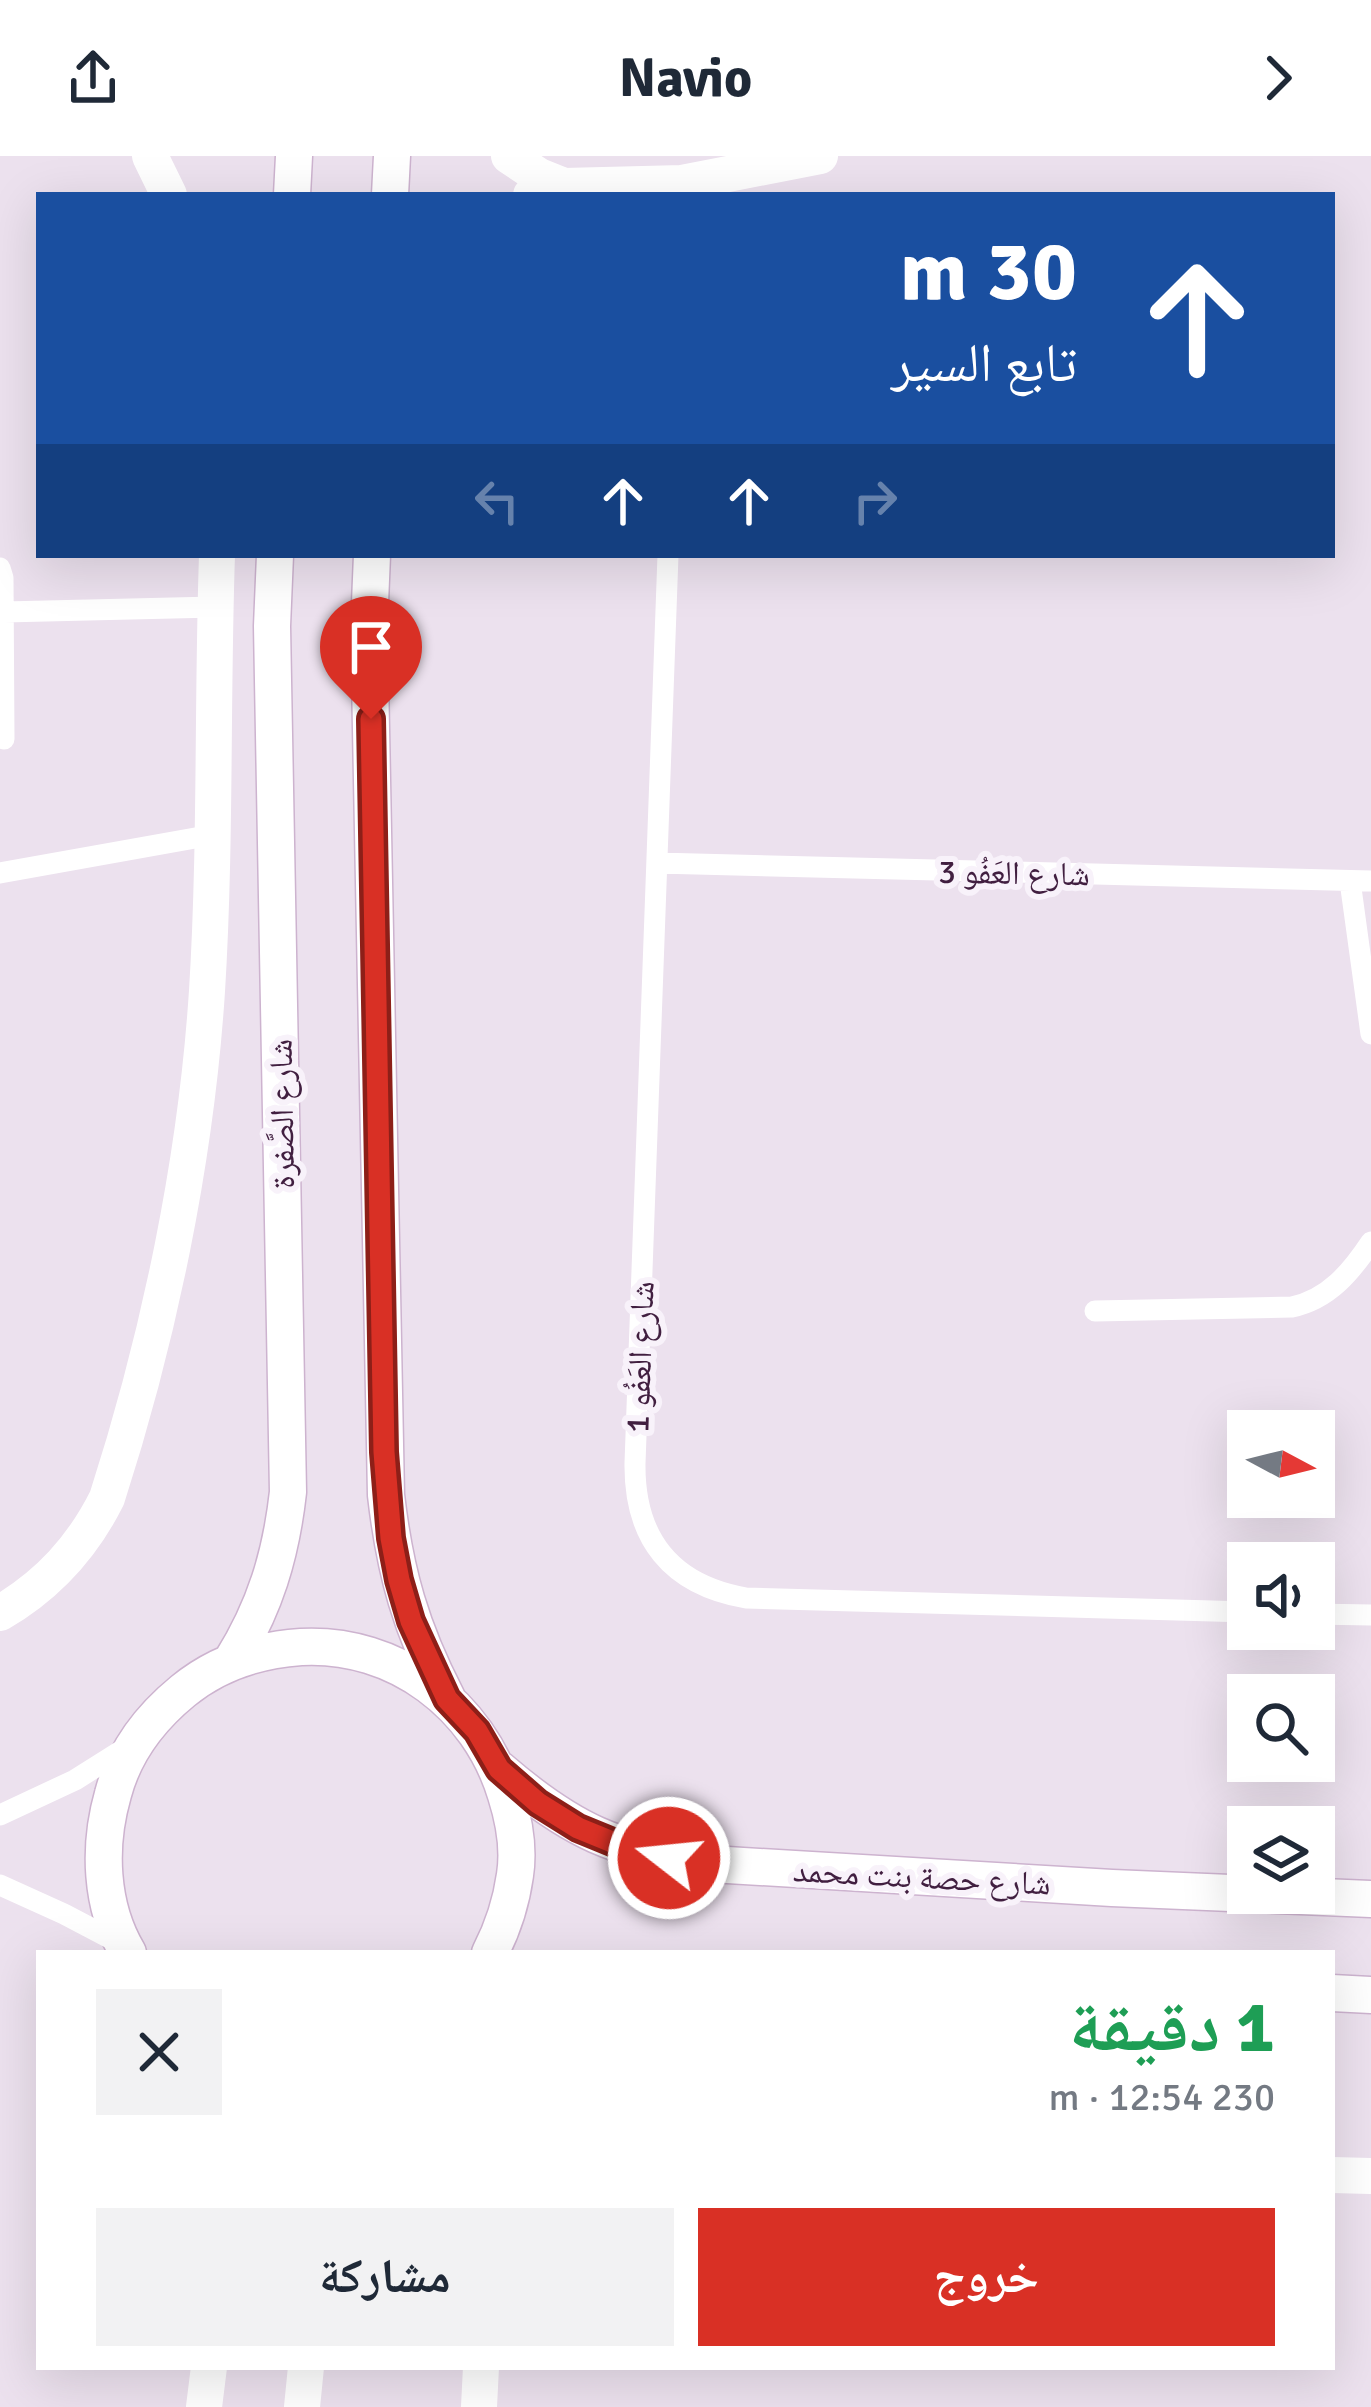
<!DOCTYPE html>
<html lang="ar">
<head>
<meta charset="utf-8">
<style>
  :root { --surface:#fff; --page:#f2f2f3; --text:#1f2937; --muted:#747a83; --accent:#d93025 }
  body { margin:0; font-family:Signika,"Noto Naskh Arabic",sans-serif; background:var(--page); color:var(--text); direction:rtl; height:100vh; display:flex; flex-direction:column; font-size:45px; white-space:nowrap }
  * { box-sizing:border-box; margin:0 }
  p { font-size:39px; color:var(--muted) }
  .icon { flex:none; width:66px; height:66px; fill:none; stroke:currentColor; stroke-width:2; stroke-linecap:round; stroke-linejoin:round }
  .map { position:relative; flex:1; overflow:hidden; direction:ltr }
  .panel { position:absolute; left:36px; top:1794px; width:1299px; height:420px; display:flex; flex-direction:column; background:var(--surface); border-radius:0px; box-shadow:0 12px 48px #0002; direction:rtl }
  .panel>* { flex:none }
  .banner { position:absolute; left:36px; top:36px; width:1299px; height:366px; border-radius:0px; box-shadow:0 12px 48px #0002; direction:rtl; background:#1a4fa0; color:#fff; overflow:hidden }
  .needle { width:78px; rotate:97deg }
  .controls { position:absolute; left:1227px; top:1254px; display:grid; gap:24px }
  .controls a { display:grid; place-items:center; width:108px; height:108px; border-radius:0px; background:var(--surface); box-shadow:0 12px 48px #0002; font-size:60px }
  .pin { position:absolute; display:grid; place-items:center; width:102px; height:102px; color:#fff; margin:-123px -51px; border-radius:50% 50% 50% 0; rotate:-45deg; box-shadow:0 0 12px #0007 }
  .pin .icon { rotate:45deg }
  .me { position:absolute; width:132px; margin:-66px; rotate:286deg; stroke-linejoin:round; filter:drop-shadow(0 0 9px #0008) }
  .turn { display:flex; align-items:center; gap:42px; height:252px; padding:0 60px; font-size:54px }
  .turn .icon { width:156px; height:156px; stroke-width:2.5 }
  .turn b { display:block; font-size:84px; line-height:102px }
  .lanes { display:flex; align-items:center; height:114px; padding:0 60px; background:#0003; justify-content:center; gap:60px; direction:ltr }
  .lanes .off { opacity:.35 }
  .round { display:grid; place-items:center; flex:none; width:126px; height:126px; border-radius:0px; background:var(--page) }
  .head { display:flex; align-items:center; justify-content:space-between; height:204px; padding:0 60px }
  h1 { font-size:72px; font-weight:800; line-height:90px; color:#1e9e55 }
  .button { display:flex; gap:24px; margin-top:auto; padding:24px 60px }
  .button a { flex:1; height:138px; border-radius:0px; background:var(--accent); color:#fff; font-size:48px; font-weight:800; line-height:138px; text-align:center }
  .button a+a { background:var(--page); color:var(--text) }
  header { display:flex; justify-content:space-between; align-items:center; height:156px; padding:0 60px; background:var(--surface); font-size:54px; font-weight:800 }
  .map>svg:first-child { display:block }
  .lines { fill:none; stroke-linecap:round; stroke-linejoin:round }
  .secondary-casing { stroke:#cdb3cf; stroke-width:39 }
  .lane { stroke:#fff; stroke-width:21 }
  .street { stroke:#fff; stroke-width:36 }
  .secondary { stroke:#fff; stroke-width:36 }
  .route-casing { stroke:#8d1f18; stroke-width:30 }
  .route { stroke:#d93025; stroke-width:21 }
  .labels { text-anchor:middle; stroke-width:12; stroke-linejoin:round; paint-order:stroke }
  .street-label { font-size:33px; fill:#411f40; stroke:#f8f2fa }
</style>
</head>
<body>
<header><svg class="icon" aria-label="forward" viewBox="0 0 24 24"><path d="M9 5l7 7-7 7"/></svg>Navio<svg class="icon" aria-label="share" viewBox="0 0 24 24"><path d="M12 15V3M7 8l5-5 5 5M5 13v7h14v-7"/></svg></header>
<div class="map">
<svg width="1371" height="2251" viewBox="0 0 1371 2251">
  <rect width="100%" height="100%" fill="#ece1ee"/>
  <g class="lines">
    <defs>
      <path id="secondary" d="M 292,39 L 294,0
        M 390,39 L 392,0
        M 372,399 L 369,471 L 386,1339 C 395,1417 411,1473 447,1542
        M 231,1506 C 265,1452 281,1399 288,1336 L 272,470 L 275,399
        M 499,1613 C 571,1675 616,1695 711,1708 L 1112,1732 L 1371,1743
        M 128,1797 C 100,1750 98,1690 113,1638 C 124,1596 150,1562 183,1535 C 217,1507 258,1494 301,1491 C 396,1486 479,1549 506,1639 C 514,1664 519,1693 515,1719 C 511,1748 503,1772 490,1797
        M 1332,1837 L 1371,1839"/>
    </defs>
    <!-- secondary casing -->
    <use href="#secondary" class="secondary-casing"/>
    <!-- lane -->
    <path class="lane" d="M 668,399 L 635,1307 C 634,1383 671,1429 746,1442 L 1248,1456
      M 0,412 L 3,422 L 4,583
      M 4,456 L 215,451
      M 657,707 L 1371,725
      M 0,717 L 212,679
      M 1350,725 L 1371,878
      M 1095,1155 L 1292,1151 C 1329,1143 1351,1116 1371,1086
      M 1314,1458 L 1371,1459
      M 0,1659 L 75,1624 L 129,1590
      M 0,1729 L 64,1758 L 123,1789"/>
    <!-- street -->
    <path class="street" d="M 150,0 L 169,39
      M 509,0 L 539,20 L 564,30
      M 531,39 L 564,30 L 682,27 L 820,0
      M 0,1457 C 48,1429 82,1392 107,1342 C 159,1181 196,1004 207,835 C 216,690 212,544 217,399
      M 1332,2019 L 1371,2020
      M 204,2251 L 209,2211
      M 302,2251 L 306,2211
      M 479,2251 L 481,2211"/>
    <!-- secondary -->
    <use href="#secondary" class="secondary"/>
  </g>
  <g class="lines">
    <defs>
      <path id="route" d="M 371,563 L 384,1296 L 391,1382 L 399,1424 L 411,1465 L 447,1543 L 477,1575 L 499,1613 L 538,1647 L 578,1672 L 622,1690 L 669,1702"/>
    </defs>
    <!-- route casing -->
    <use href="#route" class="route-casing"/>
    <!-- route -->
    <use href="#route" class="route"/>
  </g>
  <g class="labels">
    <!-- street labels -->
    <g class="street-label">
      <text transform="translate(1014 716) rotate(1)" y="12">شارع العَفُو 3</text>
      <text transform="translate(281 958) rotate(-91)" y="12">شارع الصَّفرة</text>
      <text transform="translate(639 1201) rotate(-88)" y="12">شارع العَفُو 1</text>
      <text transform="translate(922 1720) rotate(3)" y="12">شارع حصة بنت محمد</text>
    </g>
  </g>
</svg>
<div class="controls">
<a><svg class="needle" viewBox="-14 -14 28 28"><path d="M0-13l5 13h-10z" fill="#e53935"/><path d="M0 13l5-13h-10z" fill="#747a83"/></svg></a>
<a><svg class="icon" aria-label="sound" viewBox="0 0 24 24"><path d="M4 9h4l5-4v14l-5-4H4zM17 9q2 3 0 6"/></svg></a>
<a><svg class="icon" aria-label="search" viewBox="0 0 24 24"><circle cx="10" cy="10" r="6"/><path d="M15 15l6 6"/></svg></a>
<a><svg class="icon" aria-label="layers" viewBox="0 0 24 24"><path d="M12 4l9 5-9 5-9-5zM3 14l9 5 9-5"/></svg></a>
</div>
<div class="pin" style="left:371px;top:563px;background:#d93025"><svg class="icon" aria-label="arrive" viewBox="0 0 24 24"><path d="M6 21V4h12l-3 4 3 4H6"/></svg></div>
<svg class="me" style="left:669px;top:1702px" viewBox="-20 -20 40 40"><circle r="17" fill="#d93025" stroke="#fff" stroke-width="3"/><path d="M0-11L8 9 0 5-8 9z" fill="#fff"/></svg>
<div class="banner">
<div class="turn"><svg class="icon" aria-label="ahead" viewBox="0 0 24 24"><path d="M12 20V5M6 11l6-6 6 6"/></svg><div><b>30 m</b>تابع السير</div></div>
<div class="lanes"><svg class="icon off" aria-label="left" viewBox="0 0 24 24"><path d="M17 20v-9H6M10 6l-5 5 5 5"/></svg><svg class="icon" aria-label="ahead" viewBox="0 0 24 24"><path d="M12 20V5M6 11l6-6 6 6"/></svg><svg class="icon" aria-label="ahead" viewBox="0 0 24 24"><path d="M12 20V5M6 11l6-6 6 6"/></svg><svg class="icon off" aria-label="right" viewBox="0 0 24 24"><path d="M7 20v-9h11M14 6l5 5-5 5"/></svg></div>
</div>
<section class="panel">
<div class="head"><div><h1>1 دقيقة</h1><p>230 m · 12:54</p></div><a class="round"><svg class="icon" aria-label="close" viewBox="0 0 24 24"><path d="M6 6l12 12M18 6L6 18"/></svg></a></div>
<div class="button"><a>خروج</a><a>مشاركة</a></div>
</section>
</div>
</body>
</html>
